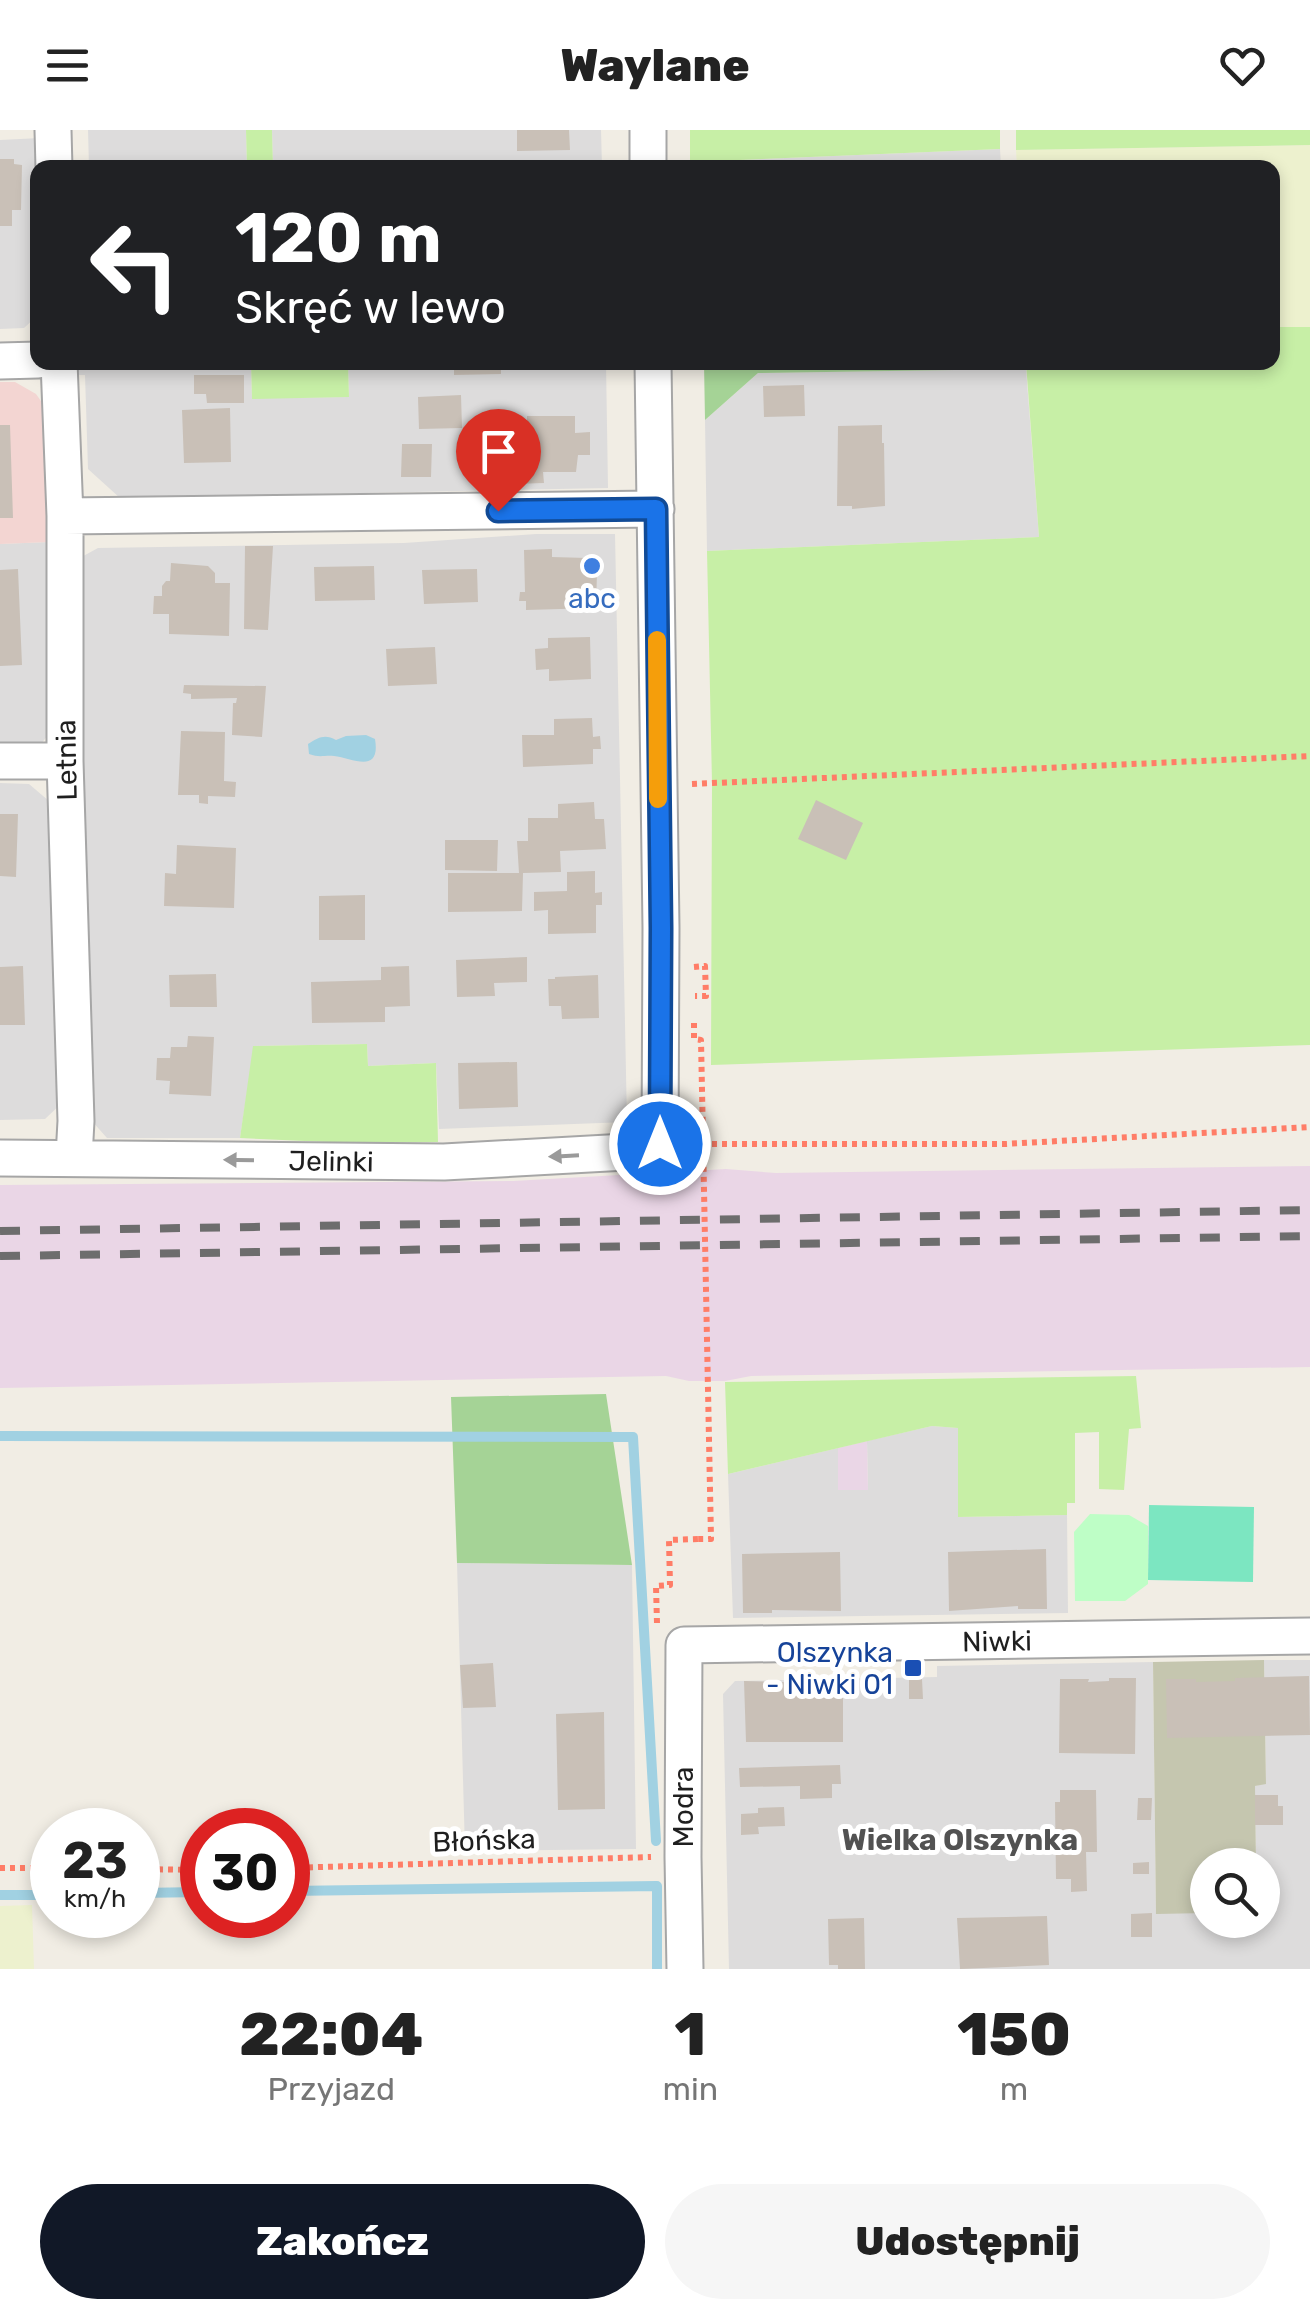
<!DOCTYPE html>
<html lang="pl">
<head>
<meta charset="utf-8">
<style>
  :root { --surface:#fff; --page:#f6f6f6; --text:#222; --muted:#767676; --accent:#111827 }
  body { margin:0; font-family:Rubik,sans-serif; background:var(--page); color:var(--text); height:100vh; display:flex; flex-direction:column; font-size:38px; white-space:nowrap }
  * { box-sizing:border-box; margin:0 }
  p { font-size:32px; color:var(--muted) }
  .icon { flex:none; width:55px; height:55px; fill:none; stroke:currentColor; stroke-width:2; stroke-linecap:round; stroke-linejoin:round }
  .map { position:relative; height:1839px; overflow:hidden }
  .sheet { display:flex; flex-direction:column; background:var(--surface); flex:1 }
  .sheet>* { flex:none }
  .banner { position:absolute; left:30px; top:30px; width:1250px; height:210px; border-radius:20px; box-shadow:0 5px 15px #0003; background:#202124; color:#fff; overflow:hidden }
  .controls { position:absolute; left:1190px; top:1718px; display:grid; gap:20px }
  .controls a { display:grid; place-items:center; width:90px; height:90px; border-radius:50%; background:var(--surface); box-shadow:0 5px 15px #0003; font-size:50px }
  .speed { position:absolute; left:30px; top:1678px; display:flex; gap:20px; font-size:50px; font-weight:700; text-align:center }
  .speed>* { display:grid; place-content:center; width:130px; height:130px; border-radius:50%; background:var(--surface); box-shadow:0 5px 15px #0003; line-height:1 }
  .speed small { font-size:25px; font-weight:400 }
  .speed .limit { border:15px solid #d22; background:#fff; color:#111 }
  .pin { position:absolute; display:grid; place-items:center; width:85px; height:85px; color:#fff; margin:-102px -42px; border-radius:50% 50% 50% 0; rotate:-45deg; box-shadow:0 0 10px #0007 }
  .pin .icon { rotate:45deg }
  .me { position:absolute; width:110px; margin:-55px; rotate:0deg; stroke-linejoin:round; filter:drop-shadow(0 0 8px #0008) }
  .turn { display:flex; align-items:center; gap:35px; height:210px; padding:0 40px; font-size:45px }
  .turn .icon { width:130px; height:130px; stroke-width:2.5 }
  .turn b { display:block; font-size:70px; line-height:85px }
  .eta { display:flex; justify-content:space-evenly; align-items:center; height:170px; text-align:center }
  .eta b { font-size:60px; font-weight:800; line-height:70px }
  .button { display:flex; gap:20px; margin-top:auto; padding:20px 40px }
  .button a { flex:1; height:115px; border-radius:60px; background:var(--accent); color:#fff; font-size:40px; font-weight:800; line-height:115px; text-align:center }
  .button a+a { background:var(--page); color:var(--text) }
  header { display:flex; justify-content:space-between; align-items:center; height:130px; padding:0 40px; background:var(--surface); font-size:45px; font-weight:800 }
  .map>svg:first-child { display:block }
  .residential { fill:#dddcdc }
  .commercial { fill:#f3d5d2 }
  .industrial { fill:#ead6e6 }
  .construction { fill:#c5c6af }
  .farmland { fill:#edf1ce }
  .grass { fill:#c7efa6 }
  .forest { fill:#a5d396 }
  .park { fill:#befec6 }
  .pitch { fill:#7ce6c1 }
  .water { fill:#a1d1e2 }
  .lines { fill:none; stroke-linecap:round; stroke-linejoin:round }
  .stream { stroke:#a1d1e2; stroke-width:10 }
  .building { fill:#c9c0b7 }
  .minor-casing { stroke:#a6a6a6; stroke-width:39 }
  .path { stroke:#ff7d67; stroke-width:6; stroke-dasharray:5 5; stroke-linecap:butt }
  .minor { stroke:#fff; stroke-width:35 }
  .rail { stroke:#6d6d6d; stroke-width:8; stroke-dasharray:20 20; stroke-linecap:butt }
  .path-bridge { stroke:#ff7d67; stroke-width:6; stroke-dasharray:5 5; stroke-linecap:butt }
  .oneway { fill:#9a9a9a }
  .route-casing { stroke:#114b97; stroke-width:25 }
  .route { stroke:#1a73e8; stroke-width:18 }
  .slow { stroke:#f59e0b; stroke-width:18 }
  .shop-dot { fill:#3f7fe0; stroke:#fff; stroke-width:4 }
  .transit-dot { fill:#1a4fb4; stroke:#fff; stroke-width:4 }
  .labels { text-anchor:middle; stroke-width:10; stroke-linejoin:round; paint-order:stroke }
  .shop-label { font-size:28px; fill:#366cbe; stroke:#fff }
  .street-label { font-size:28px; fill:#1f1f1f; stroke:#fff }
  .transit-label { font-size:28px; fill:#164399; stroke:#fff; text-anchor:end }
  .neighbourhood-label { font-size:30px; font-weight:bold; fill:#525252; stroke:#fff }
</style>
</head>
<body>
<header><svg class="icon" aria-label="menu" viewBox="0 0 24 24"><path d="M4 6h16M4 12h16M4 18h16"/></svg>Waylane<svg class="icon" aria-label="heart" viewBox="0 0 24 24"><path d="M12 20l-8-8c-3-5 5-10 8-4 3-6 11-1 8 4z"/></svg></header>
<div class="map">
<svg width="1310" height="1839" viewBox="0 0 1310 1839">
  <rect width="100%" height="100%" fill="#f1ede4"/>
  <!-- residential -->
  <path class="residential" d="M 88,0 L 246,0 L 247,37 L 89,37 Z
    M 272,0 L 601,0 L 602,37 L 273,37 Z
    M 40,8 L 37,28 L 37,186 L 24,198 L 0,199 L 0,10 Z
    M 1000,19 L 1001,37 L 690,38 L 690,32 Z
    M 68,233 L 251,233 L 252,268 L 349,267 L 348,233 L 606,233 L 608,358 L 120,368 L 88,339 L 85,245 L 69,245 Z
    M 1026,239 L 1039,407 L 707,421 L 705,290 L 758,243 Z
    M 536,404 L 615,404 L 627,992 L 439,999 L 436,933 L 368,936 L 367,914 L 254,916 L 240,1008 L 107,1008 L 91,990 L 76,430 L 98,418 L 404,413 Z
    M 49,412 L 54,598 L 40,615 L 0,616 L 0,414 Z
    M 0,653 L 29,654 L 56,677 L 64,971 L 45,989 L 0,990 Z
    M 932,1296 L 959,1298 L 958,1387 L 1067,1385 L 1068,1483 L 733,1488 L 728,1344 L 838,1318 L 838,1360 L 868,1359 L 867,1311 Z
    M 457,1433 L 632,1435 L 636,1719 L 465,1721 Z
    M 1264,1530 L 1310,1530 L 1310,1839 L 729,1839 L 723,1564 L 735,1551 L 937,1547 L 937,1536 L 1153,1532 L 1156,1783 L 1207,1783 L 1208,1790 L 1262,1790 L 1262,1735 L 1256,1735 L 1255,1665 L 1255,1656 L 1266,1653 Z"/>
  <!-- commercial -->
  <path class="commercial" d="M 0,252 L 15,252 L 36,264 L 43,274 L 49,412 L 0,414 Z"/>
  <!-- industrial -->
  <path class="industrial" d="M 1310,1036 L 1310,1237 L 751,1246 L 725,1251 L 689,1251 L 666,1246 L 0,1258 L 0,1055 L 513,1051 L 726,1039 L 776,1043 Z
    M 867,1311 L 868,1360 L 838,1360 L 838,1318 Z"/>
  <!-- construction -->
  <path class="construction" d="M 1264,1530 L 1266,1654 L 1255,1656 L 1256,1735 L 1208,1735 L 1207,1783 L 1156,1784 L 1153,1532 Z"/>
  <!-- farmland -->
  <path class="farmland" d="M 1310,15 L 1310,197 L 1273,197 L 1272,38 L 1017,37 L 1016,20 Z
    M 32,1775 L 34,1839 L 0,1839 L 0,1776 Z"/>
  <!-- grass -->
  <path class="grass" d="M 246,0 L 272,0 L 273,37 L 247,37 Z
    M 690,0 L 1000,0 L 1000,19 L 690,32 Z
    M 1016,0 L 1310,0 L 1310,15 L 1016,20 Z
    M 1273,197 L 1310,197 L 1310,915 L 711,935 L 712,653 L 707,421 L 1039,407 L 1026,233 L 1272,232 Z
    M 251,233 L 348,233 L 349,267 L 252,269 Z
    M 367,914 L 368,936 L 436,933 L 438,1012 L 350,1013 L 240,1008 L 253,916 Z
    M 1136,1246 L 1141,1298 L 1129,1299 L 1124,1360 L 1099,1359 L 1099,1302 L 1075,1303 L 1075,1373 L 1067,1373 L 1067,1385 L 958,1387 L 958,1298 L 932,1296 L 728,1344 L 725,1252 Z"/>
  <!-- forest -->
  <path class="forest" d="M 1025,232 L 1026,239 L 758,243 L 705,290 L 704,233 Z
    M 606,1264 L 632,1435 L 457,1433 L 451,1267 Z"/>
  <!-- park -->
  <path class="park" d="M 1090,1384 L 1129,1385 L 1148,1396 L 1148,1454 L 1125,1471 L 1075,1471 L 1074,1402 Z"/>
  <!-- pitch -->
  <path class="pitch" d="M 1149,1375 L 1254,1377 L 1253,1452 L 1148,1450 Z"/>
  <!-- water -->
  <path class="water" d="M 366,605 L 375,609 C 381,645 352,628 334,626 C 324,625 320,628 309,624 L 308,614 C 319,607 325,604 336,610 L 346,606 Z"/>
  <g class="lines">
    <!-- stream -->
    <path class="stream" d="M 0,1306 L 633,1307 L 656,1711
      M 288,1761 L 657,1756 L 657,1839
      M 138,1763 L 202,1762
      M 0,1765 L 52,1765"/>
  </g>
  <!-- building -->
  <path class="building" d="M 517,0 L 569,0 L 570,20 L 517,21 Z
    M 0,29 L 14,29 L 14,34 L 22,35 L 21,80 L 12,80 L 12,96 L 0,96 Z
    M 454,232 L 501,232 L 501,244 L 454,245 Z
    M 194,245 L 244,245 L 244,273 L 207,273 L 206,264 L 194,264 Z
    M 804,255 L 805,286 L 764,287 L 763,256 Z
    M 461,265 L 462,298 L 419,299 L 418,267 Z
    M 230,278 L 231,332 L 184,333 L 182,280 Z
    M 527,286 L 575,286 L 575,303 L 590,302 L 590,325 L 578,325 L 576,342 L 543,342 L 544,353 L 514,354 L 514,304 L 527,304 Z
    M 0,295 L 10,295 L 13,388 L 0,388 Z
    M 882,295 L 882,313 L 884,313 L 885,376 L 852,379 L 852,376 L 837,376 L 838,296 Z
    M 402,314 L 432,314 L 431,347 L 401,347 Z
    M 245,416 L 273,416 L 268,500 L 244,499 Z
    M 552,419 L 552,427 L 587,428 L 587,442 L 597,442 L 596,478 L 526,480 L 526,471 L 519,471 L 520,462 L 525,462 L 524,420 Z
    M 171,433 L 208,436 L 215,443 L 215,453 L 230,453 L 229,506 L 169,504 L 169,484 L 153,484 L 154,466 L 162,466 L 162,456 L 166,451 L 170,451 Z
    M 374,436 L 375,470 L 315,471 L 314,437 Z
    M 18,439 L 22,535 L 0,536 L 0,440 Z
    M 477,439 L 478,472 L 424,474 L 422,440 Z
    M 590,507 L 591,549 L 549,551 L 549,539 L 536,540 L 535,519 L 548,518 L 548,508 Z
    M 435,517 L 437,554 L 388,556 L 386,519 Z
    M 184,555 L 266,556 L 262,607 L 232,605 L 233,573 L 236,573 L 237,568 L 191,569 L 191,564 L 183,563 Z
    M 592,588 L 593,607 L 600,606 L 601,619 L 593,619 L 593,634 L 523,637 L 522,605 L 554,605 L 554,589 Z
    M 181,601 L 225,602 L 224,651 L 236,652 L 235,667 L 208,666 L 208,674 L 199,673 L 199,665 L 178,665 Z
    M 816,670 L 863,693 L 846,730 L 798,709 Z
    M 594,672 L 595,689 L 604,689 L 606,719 L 560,721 L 561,742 L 523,743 L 522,781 L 448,782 L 448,743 L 519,743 L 517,711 L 528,711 L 528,688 L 558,688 L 558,674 Z
    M 0,684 L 18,684 L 16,747 L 0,746 Z
    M 445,710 L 498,710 L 497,741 L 445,740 Z
    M 177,715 L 236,718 L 234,778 L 164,776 L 165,743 L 176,744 Z
    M 595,741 L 595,763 L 602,762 L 602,775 L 596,775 L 596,803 L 548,804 L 548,780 L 534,781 L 534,762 L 567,761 L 567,742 Z
    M 365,765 L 365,810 L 319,810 L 319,766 Z
    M 527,827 L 527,852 L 494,853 L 495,866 L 457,867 L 456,830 Z
    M 23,836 L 25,895 L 0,895 L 0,837 Z
    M 409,836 L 410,876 L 385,877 L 385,892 L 312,893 L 311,852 L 381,850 L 381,837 Z
    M 216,844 L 217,877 L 170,877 L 169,845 Z
    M 598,845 L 599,888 L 562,889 L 561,876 L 549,876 L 548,849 L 555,849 L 555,847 Z
    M 188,906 L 214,907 L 211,966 L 169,964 L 170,951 L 156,950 L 157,928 L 170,928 L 171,917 L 187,917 Z
    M 517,932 L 518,977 L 459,979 L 458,933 Z
    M 1046,1419 L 1047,1479 L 1018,1479 L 1018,1476 L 949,1481 L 948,1422 Z
    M 840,1422 L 841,1481 L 772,1480 L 772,1483 L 743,1483 L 742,1424 Z
    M 493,1533 L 496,1577 L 463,1578 L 460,1535 Z
    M 1309,1546 L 1310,1605 L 1167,1608 L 1166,1549 L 1196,1549 L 1196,1552 L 1235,1551 L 1235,1548 Z
    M 1109,1548 L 1136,1548 L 1135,1624 L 1059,1623 L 1060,1549 L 1089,1549 L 1088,1552 L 1109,1551 Z
    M 813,1549 L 843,1549 L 843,1612 L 746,1612 L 744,1551 L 813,1553 Z
    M 909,1549 L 922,1549 L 923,1569 L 909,1569 Z
    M 604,1582 L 605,1679 L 558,1680 L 556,1584 Z
    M 840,1635 L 841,1654 L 832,1654 L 832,1668 L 800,1669 L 800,1656 L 740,1657 L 739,1638 Z
    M 1060,1660 L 1096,1660 L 1097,1722 L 1086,1722 L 1087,1761 L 1071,1762 L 1071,1749 L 1056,1749 L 1055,1672 L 1060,1672 Z
    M 1255,1665 L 1278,1665 L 1278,1676 L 1283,1676 L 1283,1695 L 1255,1695 Z
    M 1138,1668 L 1152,1668 L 1151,1690 L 1137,1690 Z
    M 784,1677 L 785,1696 L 758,1697 L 759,1704 L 741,1705 L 741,1684 L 758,1683 L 758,1678 Z
    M 1149,1732 L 1149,1744 L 1133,1744 L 1133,1733 Z
    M 1152,1783 L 1152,1807 L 1131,1807 L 1131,1784 Z
    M 1047,1786 L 1049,1835 L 960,1839 L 957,1788 Z
    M 864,1788 L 865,1839 L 838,1839 L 838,1835 L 829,1835 L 828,1789 Z"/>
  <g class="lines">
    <defs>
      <path id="minor" d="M 53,0 L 54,38
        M 648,0 L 648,38
        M 0,231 L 38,230
        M 59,232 L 65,386 L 65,631 L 76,991 L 74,1027
        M 65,386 L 656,379
        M 0,631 L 65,631
        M 0,1028 L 444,1032 L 626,1022 L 660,1013 L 661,798 L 653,232
        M 685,1839 L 683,1727 L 684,1515 L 1310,1506"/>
    </defs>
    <!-- minor casing -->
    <use href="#minor" class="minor-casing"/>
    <!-- path -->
    <path class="path" d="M 692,654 L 1310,626
      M 694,837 L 705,836 L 706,866 L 695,866
      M 692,1014 L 1005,1014 L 1310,997
      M 657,1493 L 656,1456 L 670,1455 L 669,1410 L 698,1409
      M 0,1738 L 52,1738
      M 288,1738 L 651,1727
      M 138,1739 L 202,1740"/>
    <!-- minor -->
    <use href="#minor" class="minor"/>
    <!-- rail -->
    <path class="rail" d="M 0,1101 L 1310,1080
      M 0,1126 L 1310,1106"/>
    <!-- path-bridge -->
    <path class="path-bridge" d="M 694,893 L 694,909 L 701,910 L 711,1409 L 698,1409"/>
  </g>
  <!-- one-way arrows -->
  <defs><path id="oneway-solid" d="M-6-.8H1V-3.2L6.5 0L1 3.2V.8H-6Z" transform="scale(2.5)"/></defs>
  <g class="oneway">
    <use href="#oneway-solid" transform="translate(564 1026) rotate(177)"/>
    <use href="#oneway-solid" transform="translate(239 1030) rotate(-179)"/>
  </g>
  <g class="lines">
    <defs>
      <path id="route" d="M 498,381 L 656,379 L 661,798 L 660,1014"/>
    </defs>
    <!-- route casing -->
    <use href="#route" class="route-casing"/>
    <!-- route -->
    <use href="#route" class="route"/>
    <!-- slow -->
    <path class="slow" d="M 657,510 L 658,669"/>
  </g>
  <!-- markers -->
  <circle class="shop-dot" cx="592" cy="436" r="10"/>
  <rect class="transit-dot" x="903" y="1528" width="20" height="20" rx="5"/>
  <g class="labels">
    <!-- shop labels -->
    <g class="shop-label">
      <text x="592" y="478">abc</text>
    </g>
    <!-- street labels -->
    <g class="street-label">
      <text transform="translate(66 630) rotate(-91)" y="10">Letnia</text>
      <text transform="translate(331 1031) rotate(1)" y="10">Jelinki</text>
      <text transform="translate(997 1511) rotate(-1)" y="10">Niwki</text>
      <text transform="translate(683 1677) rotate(-90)" y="10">Modra</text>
      <text transform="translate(484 1710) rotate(-2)" y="10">Błońska</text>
    </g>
    <!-- transit labels -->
    <g class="transit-label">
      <text x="893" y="1532">Olszynka<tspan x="893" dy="32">- Niwki 01</tspan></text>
    </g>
    <!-- neighbourhood labels -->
    <g class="neighbourhood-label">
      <text x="960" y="1720">Wielka Olszynka</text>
    </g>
  </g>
</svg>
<div class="controls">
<a><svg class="icon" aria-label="search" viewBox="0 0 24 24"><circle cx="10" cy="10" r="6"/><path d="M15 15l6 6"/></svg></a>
</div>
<div class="speed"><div>23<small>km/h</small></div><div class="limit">30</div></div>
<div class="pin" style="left:498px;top:381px;background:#d93025"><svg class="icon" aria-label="arrive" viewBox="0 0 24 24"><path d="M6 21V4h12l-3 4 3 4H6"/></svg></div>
<svg class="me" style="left:660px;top:1014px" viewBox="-20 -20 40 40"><circle r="17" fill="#1a73e8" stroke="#fff" stroke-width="3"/><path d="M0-11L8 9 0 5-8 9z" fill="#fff"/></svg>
<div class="banner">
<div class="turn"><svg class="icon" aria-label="left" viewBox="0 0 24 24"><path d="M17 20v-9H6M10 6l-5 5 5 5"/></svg><div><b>120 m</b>Skręć w lewo</div></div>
</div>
</div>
<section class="sheet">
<div class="eta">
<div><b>22:04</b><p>Przyjazd</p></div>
<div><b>1</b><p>min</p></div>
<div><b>150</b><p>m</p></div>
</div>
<div class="button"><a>Zakończ</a><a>Udostępnij</a></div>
</section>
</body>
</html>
